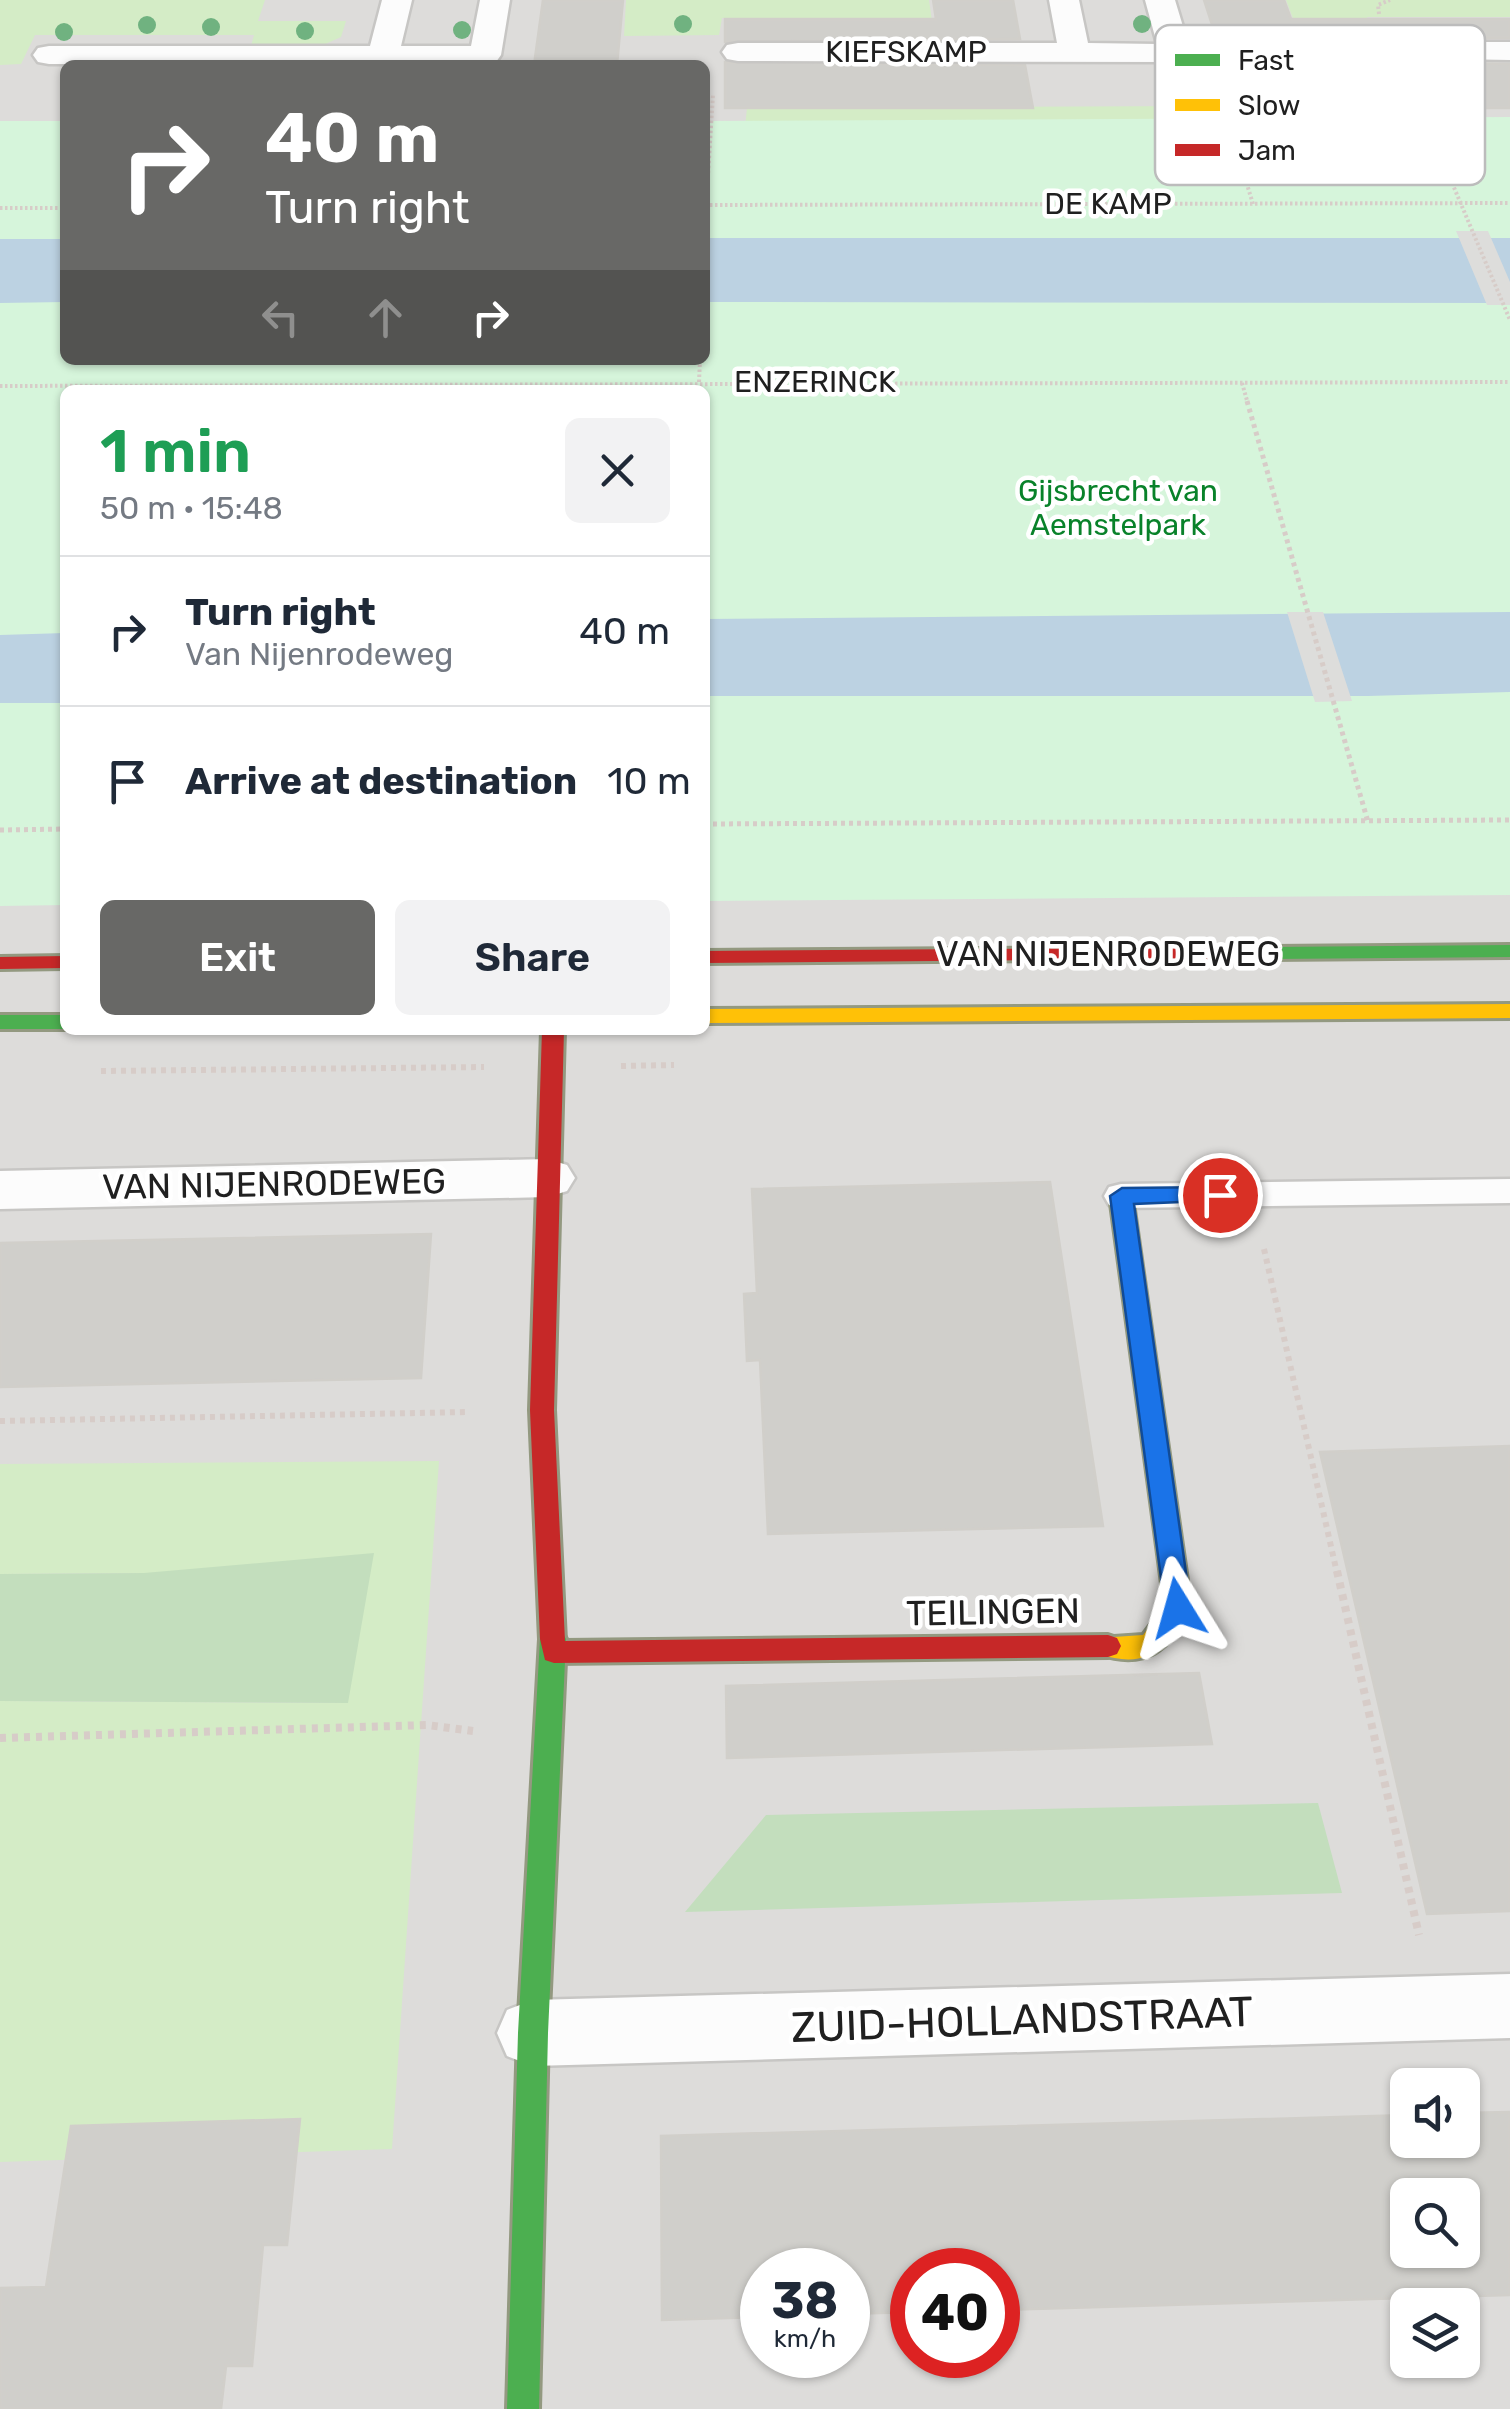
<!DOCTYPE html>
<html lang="en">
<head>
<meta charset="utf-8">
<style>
  :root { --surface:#fff; --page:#f2f2f3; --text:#1f2937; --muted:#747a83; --line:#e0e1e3; --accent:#686866 }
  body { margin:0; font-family:Rubik,sans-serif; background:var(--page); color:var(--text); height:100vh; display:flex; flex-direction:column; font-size:38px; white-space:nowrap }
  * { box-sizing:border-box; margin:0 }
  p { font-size:32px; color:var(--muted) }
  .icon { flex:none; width:55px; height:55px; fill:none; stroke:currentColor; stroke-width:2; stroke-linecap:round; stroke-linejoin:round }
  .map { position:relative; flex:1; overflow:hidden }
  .drawer { position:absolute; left:60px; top:385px; width:650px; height:650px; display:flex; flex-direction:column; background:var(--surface); border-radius:15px; box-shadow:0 2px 8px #0004 }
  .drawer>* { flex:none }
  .top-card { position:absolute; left:60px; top:60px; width:650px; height:305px; border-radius:15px; box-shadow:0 2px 8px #0004; background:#686866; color:#fff; overflow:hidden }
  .buttons { position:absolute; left:1390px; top:2068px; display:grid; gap:20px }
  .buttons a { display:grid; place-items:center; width:90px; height:90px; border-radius:15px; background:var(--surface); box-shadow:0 2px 8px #0004; font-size:50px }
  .speed { position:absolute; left:740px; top:2248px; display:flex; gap:20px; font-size:50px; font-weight:700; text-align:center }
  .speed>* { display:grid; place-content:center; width:130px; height:130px; border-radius:50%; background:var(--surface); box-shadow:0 2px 8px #0004; line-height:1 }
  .speed small { font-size:25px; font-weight:400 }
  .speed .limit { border:15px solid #d22; background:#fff; color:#111 }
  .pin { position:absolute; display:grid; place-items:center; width:85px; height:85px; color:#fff; margin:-42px; border:5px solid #fff; border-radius:50%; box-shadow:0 2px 10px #0007 }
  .me { position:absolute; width:110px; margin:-55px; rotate:352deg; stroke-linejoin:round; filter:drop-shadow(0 0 8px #0008) }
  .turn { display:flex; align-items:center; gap:35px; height:210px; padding:0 40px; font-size:45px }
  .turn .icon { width:130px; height:130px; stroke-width:2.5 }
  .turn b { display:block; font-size:70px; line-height:85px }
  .lanes { display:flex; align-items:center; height:95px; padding:0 40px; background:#0003; justify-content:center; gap:50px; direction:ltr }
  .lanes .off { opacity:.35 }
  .round { display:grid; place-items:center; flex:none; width:105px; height:105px; border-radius:15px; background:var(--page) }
  .summary { display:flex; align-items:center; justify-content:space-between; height:170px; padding:0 40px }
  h1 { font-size:60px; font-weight:600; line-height:75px; color:#1e9e55 }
  .primary-button { display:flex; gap:20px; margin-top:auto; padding:20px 40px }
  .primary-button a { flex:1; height:115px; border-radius:15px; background:var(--accent); color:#fff; font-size:40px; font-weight:600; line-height:115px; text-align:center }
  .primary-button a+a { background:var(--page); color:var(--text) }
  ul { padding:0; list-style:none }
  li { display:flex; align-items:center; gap:30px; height:150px; padding:0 40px; border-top:2px solid var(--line) }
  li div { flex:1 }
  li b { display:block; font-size:38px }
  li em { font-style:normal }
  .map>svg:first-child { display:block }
  .residential { fill:#dddcda; fill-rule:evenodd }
  .grass { fill:#d4ecc6 }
  .forest { fill:#c3debd }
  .park { fill:#d6f5db }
  .water { fill:#bcd2e2 }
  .pier { fill:#dddddb }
  .building { fill:#d0cfcb; stroke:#d1cfca; stroke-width:2.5; fill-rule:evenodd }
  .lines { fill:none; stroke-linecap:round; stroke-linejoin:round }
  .lane-casing { stroke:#c7c6c4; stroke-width:5 }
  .street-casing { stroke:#c7c6c4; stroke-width:5 }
  .fast-casing { stroke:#939980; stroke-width:6 }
  .slow-casing { stroke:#939980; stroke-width:6 }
  .jam-casing { stroke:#939980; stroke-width:6 }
  .path-far3 { stroke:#d7ccc8; stroke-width:4; stroke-dasharray:2.5 2.5; stroke-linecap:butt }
  .path-far2 { stroke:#d7ccc8; stroke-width:5; stroke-dasharray:4 4; stroke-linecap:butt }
  .path-far1 { stroke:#d7ccc8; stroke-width:6; stroke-dasharray:5 5; stroke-linecap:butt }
  .path { stroke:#d7ccc8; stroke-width:8; stroke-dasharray:6 6; stroke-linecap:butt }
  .lane { fill:#fcfcfc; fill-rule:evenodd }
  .street { fill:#fcfcfc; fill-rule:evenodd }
  .fast { fill:#4caf50; fill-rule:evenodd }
  .slow { fill:#ffc107; fill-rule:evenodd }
  .jam { fill:#c62828; fill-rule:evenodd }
  .tree { fill:#70b280 }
  .route { fill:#1a73e8; stroke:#114b97; stroke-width:2.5 }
  .labels { text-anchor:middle; stroke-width:9; stroke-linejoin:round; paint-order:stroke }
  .far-street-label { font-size:30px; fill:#202020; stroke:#fff }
  .far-park-label { font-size:30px; fill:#09822a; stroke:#fff }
  .street-label { font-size:35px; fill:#202020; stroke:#fff }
  .near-street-label { font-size:42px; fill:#202020; stroke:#fff }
  .key { fill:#fff; stroke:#bcbcbc; stroke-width:2.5 }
  .key-label { font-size:28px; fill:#202020 }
</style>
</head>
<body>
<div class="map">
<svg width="1510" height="2409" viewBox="0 0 1510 2409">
  <rect width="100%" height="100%" fill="#eeede8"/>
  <!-- residential -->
  <path class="residential" d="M 0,0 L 1510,0 L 1510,2409 L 0,2409 ZM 65,65 L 705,65 L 705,360 L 65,360 ZM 65,390 L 705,390 L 705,1030 L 65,1030 ZM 1408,2085 L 1462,2085 L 1462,2140 L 1408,2140 ZM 1408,2195 L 1462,2195 L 1462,2250 L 1408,2250 ZM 762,2270 L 848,2270 L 848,2355 L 762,2355 ZM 912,2270 L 998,2270 L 998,2355 L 912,2355 ZM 1408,2305 L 1462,2305 L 1462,2360 L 1408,2360 Z"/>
  <!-- grass -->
  <path class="grass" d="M 0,0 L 265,0 L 258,21 L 346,21 L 341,37 L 321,46 L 251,46 L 254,35 L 35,35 L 21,64 L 0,65 Z
    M 626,0 L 929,0 L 932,21 L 1016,21 L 1020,35 L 912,35 L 908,18 L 722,18 L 719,35 L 624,36 Z
    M 1286,0 L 1510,0 L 1510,17 L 1367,17 L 1397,87 L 1319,87 Z
    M 1204,106 L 1208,126 L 744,137 L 747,108 Z
    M 439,1461 L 392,2149 L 0,2162 L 0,1701 L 347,1703 L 144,1573 L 0,1574 L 0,1464 Z"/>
  <!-- forest -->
  <path class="forest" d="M 374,1553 L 348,1703 L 0,1701 L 0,1574 L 144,1573 Z
    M 1318,1803 L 1342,1893 L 685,1912 L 766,1815 Z"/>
  <!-- park -->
  <path class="park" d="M 1510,117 L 1510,895 L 705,901 L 705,390 L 65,390 L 65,905 L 0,906 L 0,121 L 65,121 L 65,360 L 705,360 L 705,121 Z"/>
  <!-- water -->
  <path class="water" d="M 705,238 L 1510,238 L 1510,303 L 705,302 Z
    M 0,239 L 65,239 L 65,302 L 0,303 Z
    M 1510,612 L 1510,692 L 1368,696 L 705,696 L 705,619 Z
    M 65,633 L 65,703 L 0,703 L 0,635 Z"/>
  <!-- pier -->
  <path class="pier" d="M 1456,231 L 1488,231 L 1510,282 L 1510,305 L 1487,305 Z
    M 1287,612 L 1323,612 L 1352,701 L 1315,702 Z"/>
  <!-- building -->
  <path class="building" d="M 543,0 L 623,0 L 617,65 L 534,65 Z
    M 933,0 L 1013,0 L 1020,39 L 725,42 L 725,19 L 936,19 Z
    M 1204,0 L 1284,0 L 1291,19 L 1510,19 L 1510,38 L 1412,38 L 1399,42 L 1393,51 L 1402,62 L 1510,64 L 1510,108 L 1430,108 L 1422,89 L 1233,89 Z
    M 725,62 L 1025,65 L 1033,108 L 725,108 Z
    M 1050,1182 L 1103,1526 L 768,1534 L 760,1360 L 747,1361 L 744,1294 L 757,1293 L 752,1189 Z
    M 431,1234 L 421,1378 L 0,1387 L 0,1243 Z
    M 1510,1446 L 1510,1911 L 1427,1914 L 1320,1452 Z
    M 1199,1673 L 1212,1744 L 727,1758 L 726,1686 Z
    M 1510,2112 L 1510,2295 L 998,2310 L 998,2270 L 912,2270 L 912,2312 L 848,2314 L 848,2270 L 762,2270 L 762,2317 L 662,2320 L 661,2136 L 1408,2115 L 1408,2140 L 1462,2140 L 1462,2113 ZM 1408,2195 L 1462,2195 L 1462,2250 L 1408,2250 Z
    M 300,2119 L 287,2245 L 263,2245 L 252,2366 L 226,2366 L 221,2409 L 0,2409 L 0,2288 L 46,2287 L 71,2126 Z"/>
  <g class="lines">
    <defs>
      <path id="lane" d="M 1510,1179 L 1510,1203 L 1121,1208 L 1109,1205 L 1104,1196 L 1109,1187 L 1121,1184 Z"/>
      <path id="street" d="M 382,0 L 412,0 L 401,46 L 471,46 L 480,0 L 510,0 L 501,55 L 496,62 L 485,64 L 49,64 L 38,62 L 33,55 L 38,48 L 49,46 L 370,46 Z
        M 1049,0 L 1079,0 L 1088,43 L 1157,44 L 1145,0 L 1175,0 L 1191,53 L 1186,60 L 1175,62 L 738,61 L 727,59 L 722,52 L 727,45 L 738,43 L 1057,43 Z
        M 1413,42 L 1510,42 L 1510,60 L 1402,58 L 1397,51 L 1402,44 Z
        M 548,1159 L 567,1165 L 575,1178 L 567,1191 L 548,1197 L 0,1209 L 0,1171 Z
        M 1510,1974 L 1510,2038 L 533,2066 L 507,2056 L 497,2033 L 507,2010 L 533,2000 Z"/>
      <path id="fast" d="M 1510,945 L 1510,957 L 1255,959 L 1245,953 L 1255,947 Z
        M 0,1015 L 65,1015 L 65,1029 L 0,1029 Z
        M 553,1628 L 562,1632 L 566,1639 L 548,2033 L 539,2409 L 507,2409 L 518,2033 L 540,1639 L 544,1632 Z"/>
      <path id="slow" d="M 1510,1004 L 1510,1018 L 705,1023 L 705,1009 Z
        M 1121,1188 L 1132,1196 L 1191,1608 C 1170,1649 1147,1670 1099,1654 L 1095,1646 L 1099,1638 L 1143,1635 L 1165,1606 L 1110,1196 Z"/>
      <path id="jam" d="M 1255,947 L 1265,953 L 1262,958 L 705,963 L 705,951 Z
        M 65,956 L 65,968 L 0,969 L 0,957 Z
        M 542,1030 L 564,1030 L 554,1410 L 565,1641 L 1108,1635 L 1117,1638 L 1121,1646 L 1117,1654 L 1108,1657 L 554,1663 L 545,1660 L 540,1639 L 530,1410 Z"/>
    </defs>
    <!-- lane casing -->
    <use href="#lane" class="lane-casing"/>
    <!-- street casing -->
    <use href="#street" class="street-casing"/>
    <!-- fast casing -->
    <use href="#fast" class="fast-casing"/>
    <!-- slow casing -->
    <use href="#slow" class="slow-casing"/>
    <!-- jam casing -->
    <use href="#jam" class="jam-casing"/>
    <!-- path-far3 -->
    <path class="path-far3" d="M 1379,14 L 1378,5 L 1390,0
      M 1417,100 L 1510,320
      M 1253,204 L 1219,93 L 1381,92
      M 705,205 L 1510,203
      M 0,208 L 65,208
      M 705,223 L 713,95
      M 699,382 L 700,360
      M 1242,383 L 1248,404
      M 0,386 L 1510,382"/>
    <!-- path-far2 -->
    <path class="path-far2" d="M 1247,401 L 1368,822
      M 705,824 L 1510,820
      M 0,830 L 65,829"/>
    <!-- path-far1 -->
    <path class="path-far1" d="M 621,1066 L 674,1065
      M 101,1071 L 484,1067
      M 1264,1249 L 1337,1573
      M 0,1421 L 469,1412"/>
    <!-- path -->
    <path class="path" d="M 1337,1571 L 1419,1935
      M 0,1738 L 427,1725 L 473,1731"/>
    <!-- lane -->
    <use href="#lane" class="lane"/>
    <!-- street -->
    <use href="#street" class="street"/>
    <!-- fast -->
    <use href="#fast" class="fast"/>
    <!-- slow -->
    <use href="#slow" class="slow"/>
    <!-- jam -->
    <use href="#jam" class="jam"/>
  </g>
  <!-- trees -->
  <g class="tree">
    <circle cx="683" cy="24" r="9"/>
    <circle cx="1142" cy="24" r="9"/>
    <circle cx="147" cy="25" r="9"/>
    <circle cx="211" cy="27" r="9"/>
    <circle cx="462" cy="30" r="9"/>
    <circle cx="305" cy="31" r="9"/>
    <circle cx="64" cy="32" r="9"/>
  </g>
  <!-- route -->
  <path class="route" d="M 1220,1187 L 1231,1195 L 1228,1200 L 1134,1204 L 1191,1608 L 1188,1616 L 1178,1619 L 1169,1616 L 1165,1608 L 1110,1196 L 1122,1188 Z"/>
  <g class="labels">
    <!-- far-street labels -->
    <g class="far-street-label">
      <text x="906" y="62">KIEFSKAMP</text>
      <text x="1108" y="214">DE KAMP</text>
      <text x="815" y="392">ENZERINCK</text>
    </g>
    <!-- far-park labels -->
    <g class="far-park-label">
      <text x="1118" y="501">Gijsbrecht van<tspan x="1118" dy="34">Aemstelpark</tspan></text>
    </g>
    <!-- street labels -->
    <g class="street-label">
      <text x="1108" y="966">VAN NIJENRODEWEG</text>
      <text transform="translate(274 1184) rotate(-1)" y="12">VAN NIJENRODEWEG</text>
      <text transform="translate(993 1612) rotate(-1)" y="12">TEILINGEN</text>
    </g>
    <!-- near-street labels -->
    <g class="near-street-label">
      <text transform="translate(1022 2019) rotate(-2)" y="15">ZUID-HOLLANDSTRAAT</text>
    </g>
  </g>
  <!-- legend -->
  <rect x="1155" y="25" width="330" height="160" rx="15" class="key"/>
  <rect x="1175" y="54" width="45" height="12" fill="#4caf50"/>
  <rect x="1175" y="99" width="45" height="12" fill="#ffc107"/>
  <rect x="1175" y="144" width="45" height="12" fill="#c62828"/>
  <g class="key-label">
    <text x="1238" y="70">Fast</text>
    <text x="1238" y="115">Slow</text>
    <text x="1238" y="160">Jam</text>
  </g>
</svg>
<div class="buttons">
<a><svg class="icon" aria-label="sound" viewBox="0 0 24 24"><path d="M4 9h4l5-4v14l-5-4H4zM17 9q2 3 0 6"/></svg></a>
<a><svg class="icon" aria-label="search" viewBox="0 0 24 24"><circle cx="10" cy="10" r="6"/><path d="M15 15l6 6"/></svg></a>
<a><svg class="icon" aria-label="layers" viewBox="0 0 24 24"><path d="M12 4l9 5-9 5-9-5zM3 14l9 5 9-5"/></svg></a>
</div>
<div class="speed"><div>38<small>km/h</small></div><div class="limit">40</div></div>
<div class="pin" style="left:1220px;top:1195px;background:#d93025"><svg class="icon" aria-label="arrive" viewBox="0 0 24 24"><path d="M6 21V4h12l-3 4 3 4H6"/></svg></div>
<svg class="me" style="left:1178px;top:1608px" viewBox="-20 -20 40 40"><path d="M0-17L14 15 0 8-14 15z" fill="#1a73e8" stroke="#fff" stroke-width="4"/></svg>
<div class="top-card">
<div class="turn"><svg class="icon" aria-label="right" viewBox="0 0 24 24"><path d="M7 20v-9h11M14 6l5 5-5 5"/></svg><div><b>40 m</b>Turn right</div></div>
<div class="lanes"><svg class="icon off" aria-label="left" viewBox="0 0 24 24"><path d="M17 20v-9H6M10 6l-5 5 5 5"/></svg><svg class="icon off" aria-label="ahead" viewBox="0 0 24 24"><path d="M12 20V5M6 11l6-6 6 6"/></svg><svg class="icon" aria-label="right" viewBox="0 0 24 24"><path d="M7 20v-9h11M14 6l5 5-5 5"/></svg></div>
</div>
<section class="drawer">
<div class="summary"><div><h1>1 min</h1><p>50 m · 15:48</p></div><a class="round"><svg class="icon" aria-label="close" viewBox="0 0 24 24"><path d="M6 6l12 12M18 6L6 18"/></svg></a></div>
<ul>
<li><svg class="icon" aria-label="right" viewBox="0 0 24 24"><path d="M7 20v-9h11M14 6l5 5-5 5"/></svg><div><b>Turn right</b><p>Van Nijenrodeweg</p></div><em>40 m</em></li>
<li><svg class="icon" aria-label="arrive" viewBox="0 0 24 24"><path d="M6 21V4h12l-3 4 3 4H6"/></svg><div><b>Arrive at destination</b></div><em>10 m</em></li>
</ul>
<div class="primary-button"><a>Exit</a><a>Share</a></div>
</section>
</div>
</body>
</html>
